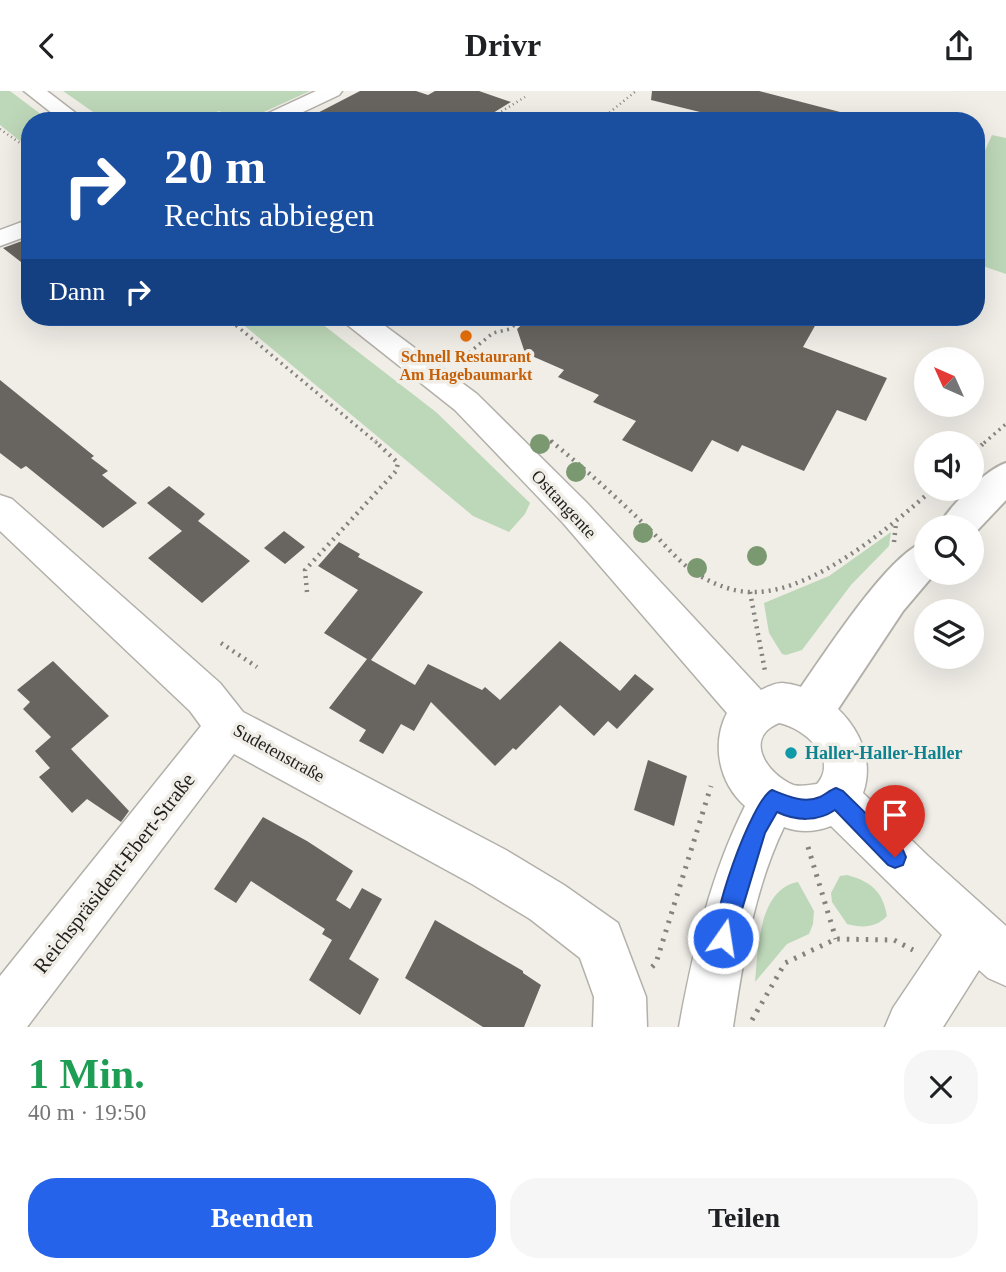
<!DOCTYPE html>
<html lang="de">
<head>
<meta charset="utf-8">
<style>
  :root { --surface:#fff; --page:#f6f6f6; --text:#202124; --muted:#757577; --accent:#2563eb }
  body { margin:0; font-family:"Times New Roman",serif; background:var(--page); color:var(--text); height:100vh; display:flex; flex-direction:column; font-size:26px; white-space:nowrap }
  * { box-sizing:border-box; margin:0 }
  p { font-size:23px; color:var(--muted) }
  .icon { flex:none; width:38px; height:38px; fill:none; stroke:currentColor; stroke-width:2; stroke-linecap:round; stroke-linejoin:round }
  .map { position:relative; height:936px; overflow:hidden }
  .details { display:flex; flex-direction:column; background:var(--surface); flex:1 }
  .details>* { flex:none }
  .hud { position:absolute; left:21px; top:21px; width:964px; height:214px; border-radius:28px; box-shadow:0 7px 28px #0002; background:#1a4fa0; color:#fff; overflow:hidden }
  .needle { width:46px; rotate:315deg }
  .buttons { position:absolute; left:914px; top:256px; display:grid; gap:14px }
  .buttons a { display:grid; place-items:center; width:70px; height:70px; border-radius:50%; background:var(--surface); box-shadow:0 7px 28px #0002; font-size:35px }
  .pin { position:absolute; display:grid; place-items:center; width:60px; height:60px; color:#fff; margin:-72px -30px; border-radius:50% 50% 50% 0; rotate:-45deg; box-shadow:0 0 7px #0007 }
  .pin .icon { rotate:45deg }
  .me { position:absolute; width:77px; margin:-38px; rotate:13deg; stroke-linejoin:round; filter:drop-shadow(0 0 5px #0008) }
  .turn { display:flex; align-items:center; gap:24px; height:147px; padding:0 28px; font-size:32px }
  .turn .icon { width:91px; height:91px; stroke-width:2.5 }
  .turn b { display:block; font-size:49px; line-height:60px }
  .then { display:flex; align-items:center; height:66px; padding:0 28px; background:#0003; gap:14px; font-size:26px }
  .round { display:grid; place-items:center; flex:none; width:74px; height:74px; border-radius:28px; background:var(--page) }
  .head { display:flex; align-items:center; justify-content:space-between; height:119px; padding:0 28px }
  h1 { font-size:42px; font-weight:700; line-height:52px; color:#1e9e55 }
  .cta { display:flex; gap:14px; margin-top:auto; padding:14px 28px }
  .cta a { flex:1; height:80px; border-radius:28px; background:var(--accent); color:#fff; font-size:28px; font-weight:700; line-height:80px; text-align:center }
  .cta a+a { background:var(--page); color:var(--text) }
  header { display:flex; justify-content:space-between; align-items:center; height:91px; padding:0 28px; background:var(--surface); font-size:32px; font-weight:700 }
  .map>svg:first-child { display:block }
  .green { fill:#bdd8b8 }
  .building { fill:#686560 }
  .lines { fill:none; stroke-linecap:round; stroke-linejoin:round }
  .minor-casing { stroke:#b3b0aa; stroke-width:3 }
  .highway-casing { stroke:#b3b0aa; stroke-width:4 }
  .path-far3 { stroke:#84827e; stroke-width:2.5; stroke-dasharray:1 3.5; stroke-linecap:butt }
  .path-far2 { stroke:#84827e; stroke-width:3.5; stroke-dasharray:2 4.5; stroke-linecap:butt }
  .path-far1 { stroke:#84827e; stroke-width:4.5; stroke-dasharray:2 5; stroke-linecap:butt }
  .path { stroke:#84827e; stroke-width:5; stroke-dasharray:2.5 7; stroke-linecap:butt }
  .minor { fill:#fff; fill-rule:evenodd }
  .highway { fill:#fff; fill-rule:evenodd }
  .tree { fill:#7b9971 }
  .route { fill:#2563eb; stroke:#184099; stroke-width:2 }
  .food-dot { fill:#e8710a; stroke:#f1eee8; stroke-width:2.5 }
  .culture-dot { fill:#0f9aa8; stroke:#f1eee8; stroke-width:2.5 }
  .labels { text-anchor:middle; stroke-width:7; stroke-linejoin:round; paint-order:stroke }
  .far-food-label { font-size:16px; font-weight:bold; fill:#c56008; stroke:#f1eee8 }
  .street-label { font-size:18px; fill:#1f1e1b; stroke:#f1eee8 }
  .culture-label { font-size:18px; font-weight:bold; fill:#0d838f; stroke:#f1eee8; text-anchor:start }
  .near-street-label { font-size:21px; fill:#1f1e1b; stroke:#f1eee8 }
</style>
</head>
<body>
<header><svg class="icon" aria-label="back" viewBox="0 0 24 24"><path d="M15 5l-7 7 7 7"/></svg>Drivr<svg class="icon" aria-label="share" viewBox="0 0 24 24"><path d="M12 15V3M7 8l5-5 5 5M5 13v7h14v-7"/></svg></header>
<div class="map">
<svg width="1006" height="936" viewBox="0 0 1006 936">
  <rect width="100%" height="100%" fill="#f1eee8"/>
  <!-- green -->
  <path class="green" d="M 0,0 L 10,0 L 50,30 L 30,30 L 30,58 L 0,34 Z
    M 63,0 L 310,0 L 244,30 L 237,30 L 219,20 L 197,30 L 106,30 Z
    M 992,44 L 1006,47 L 1006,183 L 977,173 L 977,77 Z
    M 234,226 L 313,226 L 436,321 L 530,412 L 525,423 L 509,441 L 473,425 Z
    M 891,441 L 889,455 L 851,494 L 802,559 L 786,564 L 782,563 L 769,542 L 764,512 L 829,485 Z
    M 847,784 C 870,790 883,800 887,825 C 876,837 862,837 847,833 L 832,811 L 831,802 L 840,785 Z
    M 798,791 L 814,820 L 813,833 L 809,843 L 787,853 L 755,891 C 758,860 758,798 798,791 Z"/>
  <!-- building -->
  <path class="building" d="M 360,0 L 416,0 L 428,4 L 435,0 L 479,0 L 511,11 L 480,30 L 302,30 Z
    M 652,0 L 759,0 L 840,21 L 839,30 L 692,30 L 700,21 L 651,9 Z
    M 30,147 L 30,178 L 3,157 Z
    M 530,226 L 820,226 L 803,256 L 887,287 L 866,330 L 837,319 L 804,380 L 742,354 L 738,361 L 712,349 L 692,381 L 622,349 L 636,330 L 593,311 L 599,304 L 558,286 L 564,279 L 525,262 L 517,238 Z
    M 0,289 L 94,365 L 91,367 L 108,380 L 102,384 L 137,412 L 103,437 L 26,375 L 21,378 L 0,362 Z
    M 169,395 L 205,423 L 198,430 L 250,470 L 202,512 L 148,467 L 182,440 L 147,412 Z
    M 284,440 L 305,456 L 285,473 L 264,457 Z
    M 339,451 L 360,463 L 358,466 L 423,501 L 371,569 L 415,594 L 428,573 L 482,599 L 485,596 L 500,609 L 560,550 L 620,600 L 635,583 L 654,598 L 617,638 L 608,630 L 594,645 L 560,614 L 516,659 L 513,657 L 495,675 L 431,611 L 414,640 L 401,633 L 383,663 L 359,650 L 366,639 L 329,617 L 367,568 L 324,542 L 358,499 L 318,475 Z
    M 53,570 L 109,625 L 71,658 L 129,720 L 121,731 L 87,708 L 72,722 L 39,686 L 50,677 L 35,660 L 51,646 L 23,618 L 30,611 L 17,599 Z
    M 648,669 L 687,685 L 674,735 L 634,719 Z
    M 263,726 L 307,750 L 353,780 L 336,809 L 350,818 L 362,797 L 382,808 L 349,868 L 379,888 L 360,924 L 309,889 L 332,849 L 322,843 L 325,838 L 251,790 L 236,812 L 214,798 Z
    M 435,829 L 523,880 L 523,882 L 541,894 L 524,936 L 483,936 L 405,887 Z"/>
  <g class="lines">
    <defs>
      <path id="minor" d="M 24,0 L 47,0 L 86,30 L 62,30 Z
        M 316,0 L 342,0 L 339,4 L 284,30 L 257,30 L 260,26 Z
        M 30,128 L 30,144 L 0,155 L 0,139 Z
        M 341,226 L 373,226 L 477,303 L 587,412 L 761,599 C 767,596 775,592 782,592 C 833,596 881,651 863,702 L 928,765 L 1006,835 L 1006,895 L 988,887 L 979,879 L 943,936 L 885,936 L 893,917 L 942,844 L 831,735 C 815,741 800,742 784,736 C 754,798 743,869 733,936 L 679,936 C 693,860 710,785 745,715 C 719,692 711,653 727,622 L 563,432 L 455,319 L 345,232 ZM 779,632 C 804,637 839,667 817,693 C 808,694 797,697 789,692 C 764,679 745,646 779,632 Z
        M 0,404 L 12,408 L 220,592 L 243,621 L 506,759 L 564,794 L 618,832 L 646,906 L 647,936 L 593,936 L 594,906 L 580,867 L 530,828 L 472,793 L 234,663 L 27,936 L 0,936 L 0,885 L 201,635 L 190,620 L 0,440 Z"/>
      <path id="highway" d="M 1006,372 L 1006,409 L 971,446 L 971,436 L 938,436 C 949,416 985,379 1006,372 Z
        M 926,450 L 926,481 L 936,481 L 903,520 L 826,636 L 810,642 L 794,636 L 788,621 L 794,606 C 821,569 886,464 926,450 Z"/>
    </defs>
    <!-- minor casing -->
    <use href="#minor" class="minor-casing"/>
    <!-- highway casing -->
    <use href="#highway" class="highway-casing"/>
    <!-- path-far3 -->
    <path class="path-far3" d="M 486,30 L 525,6
      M 599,30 L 636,0
      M 714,30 L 718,26
      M 0,38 L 30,59"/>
    <!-- path-far2 -->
    <path class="path-far2" d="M 226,226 L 377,352
      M 459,270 L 493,242 L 510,238 L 523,226
      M 550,350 L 553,352
      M 984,352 L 1006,333"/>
    <!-- path-far1 -->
    <path class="path-far1" d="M 551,350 C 584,377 616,406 646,435 C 663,451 678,471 697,483 C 715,494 735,502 757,501 C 816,499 892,435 934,397
      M 971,364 L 986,350
      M 894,451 L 896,432
      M 307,501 L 305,479 L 396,380 L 398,372 L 375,350
      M 750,501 L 765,580
      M 221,552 L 257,576"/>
    <!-- path -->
    <path class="path" d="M 808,756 L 836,848
      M 652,876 L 656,872 L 711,695
      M 752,929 L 785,872 L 836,848 L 894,849 L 913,859"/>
    <!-- minor -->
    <use href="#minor" class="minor"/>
    <!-- highway -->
    <use href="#highway" class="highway"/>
  </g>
  <!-- trees -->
  <g class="tree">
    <circle cx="540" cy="353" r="10"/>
    <circle cx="576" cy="381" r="10"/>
    <circle cx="643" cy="442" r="10"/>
    <circle cx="757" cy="465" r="10"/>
    <circle cx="697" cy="477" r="10"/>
  </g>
  <!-- route -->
  <path class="route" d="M 836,697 L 843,700 L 903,759 L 906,766 L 903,774 L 895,777 L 888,774 L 835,719 C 817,731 796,730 777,721 L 765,742 L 731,855 L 723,858 L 716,855 C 707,834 752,708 772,699 C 787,705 804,713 820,706 C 826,703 830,699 836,697 Z"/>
  <!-- markers -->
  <circle class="food-dot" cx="466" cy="245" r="7"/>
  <circle class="culture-dot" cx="791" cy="662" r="7"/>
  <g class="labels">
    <!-- far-food labels -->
    <g class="far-food-label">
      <text x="466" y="271">Schnell Restaurant<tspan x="466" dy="18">Am Hagebaumarkt</tspan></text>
    </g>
    <!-- street labels -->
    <g class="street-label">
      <text transform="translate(564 413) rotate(47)" y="6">Osttangente</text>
      <text transform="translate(279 662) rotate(29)" y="6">Sudetenstraße</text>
    </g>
    <!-- culture labels -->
    <g class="culture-label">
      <text x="805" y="668">Haller-Haller-Haller</text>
    </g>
    <!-- near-street labels -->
    <g class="near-street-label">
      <text transform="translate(114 782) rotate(-52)" y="7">Reichspräsident-Ebert-Straße</text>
    </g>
  </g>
</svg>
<div class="buttons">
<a><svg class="needle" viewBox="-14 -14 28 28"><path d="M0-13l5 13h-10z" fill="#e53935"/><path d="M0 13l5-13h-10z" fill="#757577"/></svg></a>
<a><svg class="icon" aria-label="sound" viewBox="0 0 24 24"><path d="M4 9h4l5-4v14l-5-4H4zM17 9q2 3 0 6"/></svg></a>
<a><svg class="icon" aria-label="search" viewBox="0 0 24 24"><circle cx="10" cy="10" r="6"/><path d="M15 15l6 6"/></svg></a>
<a><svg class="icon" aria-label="layers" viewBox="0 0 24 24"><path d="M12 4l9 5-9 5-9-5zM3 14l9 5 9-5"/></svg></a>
</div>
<div class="pin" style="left:895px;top:766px;background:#d93025"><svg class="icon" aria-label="arrive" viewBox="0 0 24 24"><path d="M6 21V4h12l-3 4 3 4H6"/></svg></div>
<svg class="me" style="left:723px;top:847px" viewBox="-20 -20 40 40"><circle r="17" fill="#2563eb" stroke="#fff" stroke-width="3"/><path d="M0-11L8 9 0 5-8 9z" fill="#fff"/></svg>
<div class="hud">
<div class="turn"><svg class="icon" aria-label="right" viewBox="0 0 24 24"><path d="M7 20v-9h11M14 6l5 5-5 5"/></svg><div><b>20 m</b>Rechts abbiegen</div></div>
<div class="then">Dann<svg class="icon" aria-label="right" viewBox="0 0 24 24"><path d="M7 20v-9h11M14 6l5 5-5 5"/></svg></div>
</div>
</div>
<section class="details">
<div class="head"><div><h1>1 Min.</h1><p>40 m · 19:50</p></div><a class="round"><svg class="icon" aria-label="close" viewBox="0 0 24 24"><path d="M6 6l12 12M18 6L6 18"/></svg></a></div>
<div class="cta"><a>Beenden</a><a>Teilen</a></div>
</section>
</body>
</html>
